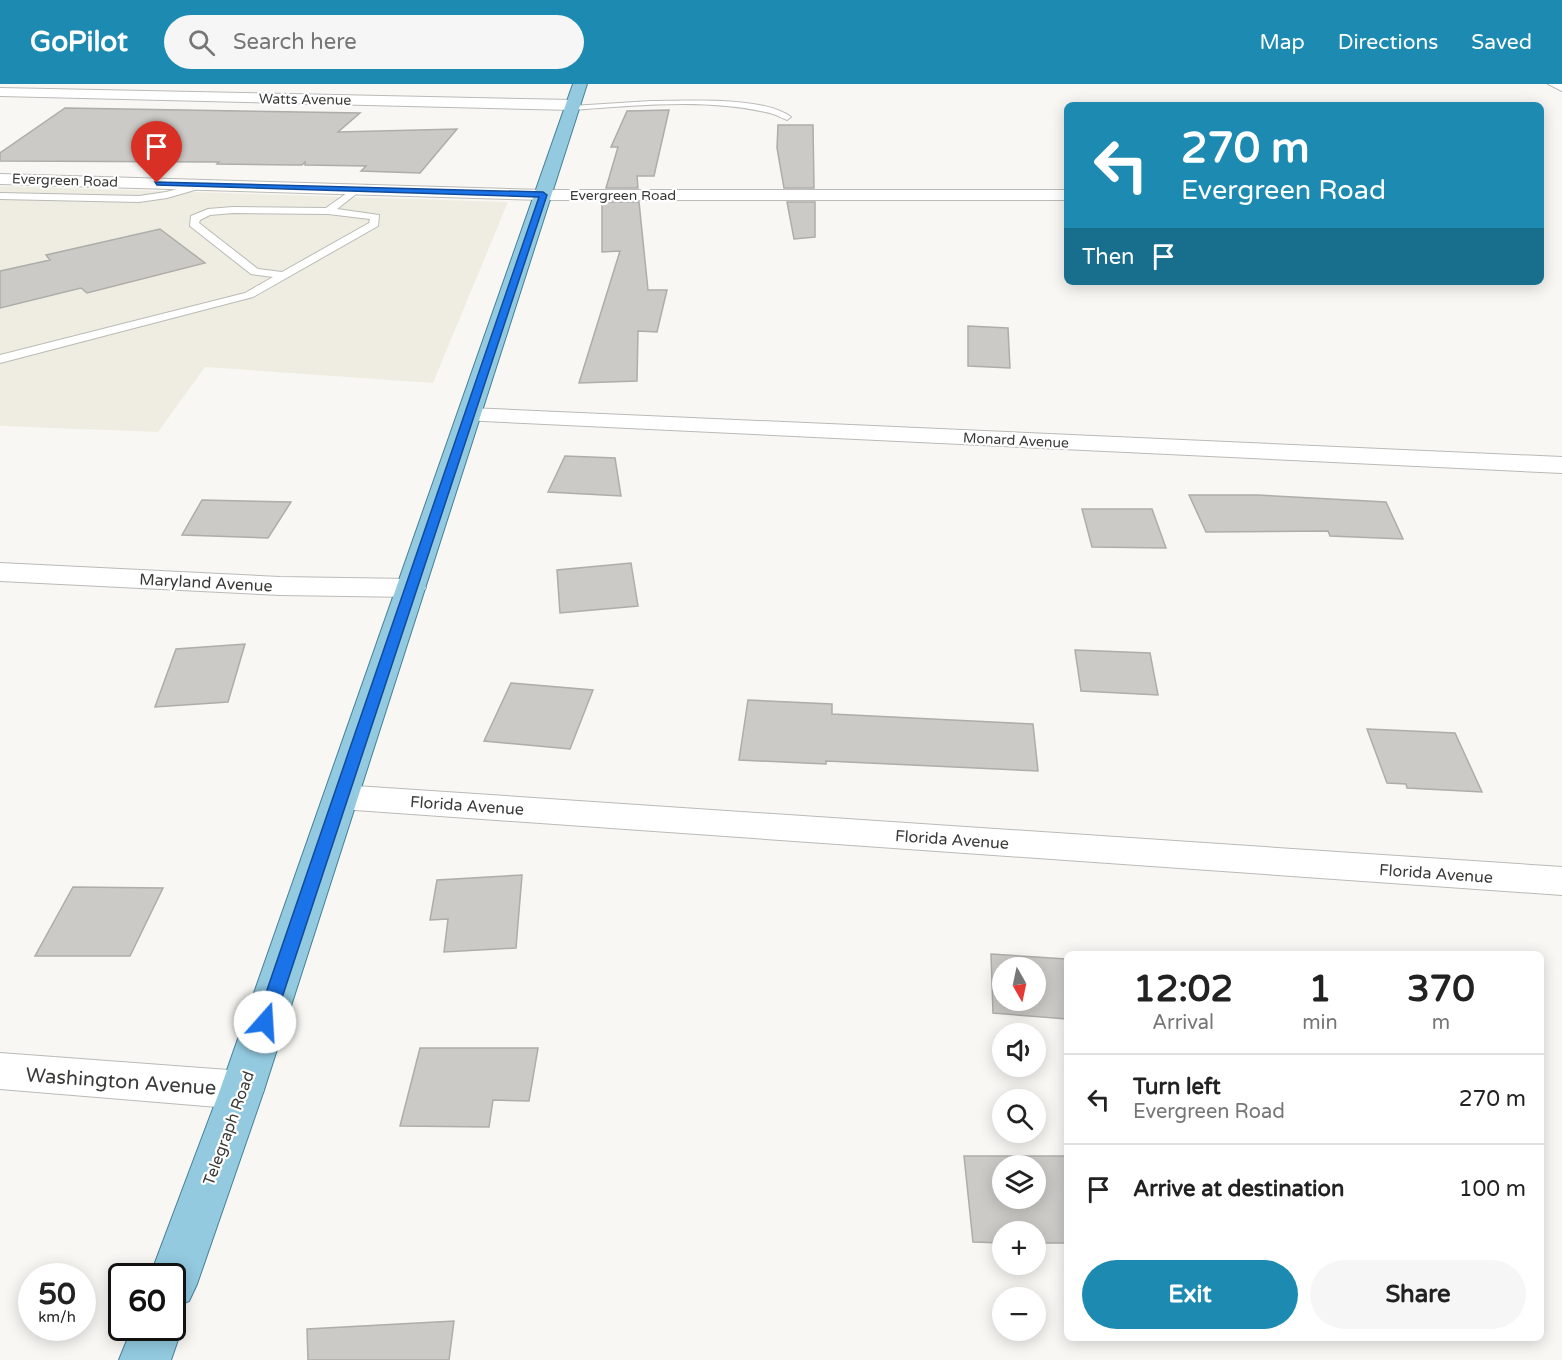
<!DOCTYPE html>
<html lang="en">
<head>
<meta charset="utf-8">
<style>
  :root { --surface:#fff; --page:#f6f6f6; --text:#222; --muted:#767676; --line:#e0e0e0; --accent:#1d8ab1 }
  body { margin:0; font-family:"Varela Round",sans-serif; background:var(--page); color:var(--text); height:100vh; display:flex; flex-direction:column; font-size:22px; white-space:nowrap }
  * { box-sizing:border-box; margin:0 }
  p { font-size:20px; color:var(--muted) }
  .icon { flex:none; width:33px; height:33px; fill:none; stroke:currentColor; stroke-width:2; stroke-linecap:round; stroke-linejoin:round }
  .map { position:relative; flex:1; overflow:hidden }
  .sheet { position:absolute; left:1064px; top:867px; width:480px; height:390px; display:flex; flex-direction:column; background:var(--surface); border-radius:9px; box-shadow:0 3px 15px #0003 }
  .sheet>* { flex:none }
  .top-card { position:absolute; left:1064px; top:18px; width:480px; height:183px; border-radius:9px; box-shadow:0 3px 15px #0003; background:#1d8ab1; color:#fff; overflow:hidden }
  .needle { width:39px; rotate:171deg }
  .fabs { position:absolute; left:992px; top:873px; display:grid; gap:12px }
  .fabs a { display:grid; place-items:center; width:54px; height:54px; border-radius:50%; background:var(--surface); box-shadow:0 3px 15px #0003; font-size:30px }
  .speed { position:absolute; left:18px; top:1179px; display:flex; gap:12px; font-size:30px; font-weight:700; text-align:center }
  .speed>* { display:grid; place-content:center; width:78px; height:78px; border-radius:50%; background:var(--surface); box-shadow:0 3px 15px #0003; line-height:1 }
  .speed small { font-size:15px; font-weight:400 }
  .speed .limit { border:3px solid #111; border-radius:9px; background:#fff; color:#111 }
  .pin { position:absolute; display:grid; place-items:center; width:51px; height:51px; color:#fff; margin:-62px -26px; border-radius:50% 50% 50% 0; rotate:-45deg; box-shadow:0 0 6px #0007 }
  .pin .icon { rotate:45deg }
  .me { position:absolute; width:66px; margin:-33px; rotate:19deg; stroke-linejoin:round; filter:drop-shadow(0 0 4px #0008) }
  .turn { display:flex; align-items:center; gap:21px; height:126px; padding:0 18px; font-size:27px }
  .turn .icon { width:78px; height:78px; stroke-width:2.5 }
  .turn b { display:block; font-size:42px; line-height:51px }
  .then { display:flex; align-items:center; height:57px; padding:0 18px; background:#0003; gap:12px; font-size:22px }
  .eta { display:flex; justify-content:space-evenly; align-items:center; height:102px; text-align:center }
  .eta b { font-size:36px; font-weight:700; line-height:42px }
  .cta { display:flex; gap:12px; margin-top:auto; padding:12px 18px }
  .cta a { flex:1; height:69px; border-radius:36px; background:var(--accent); color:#fff; font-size:24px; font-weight:700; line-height:69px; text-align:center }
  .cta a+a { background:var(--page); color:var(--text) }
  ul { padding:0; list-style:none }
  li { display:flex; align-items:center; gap:18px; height:90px; padding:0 18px; border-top:2px solid var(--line) }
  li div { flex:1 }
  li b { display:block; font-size:22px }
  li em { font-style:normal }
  header { display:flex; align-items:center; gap:36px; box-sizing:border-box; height:84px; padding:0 30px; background:var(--accent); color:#fff }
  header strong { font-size:28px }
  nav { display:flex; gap:33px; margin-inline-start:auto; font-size:21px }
  .search { width:420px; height:54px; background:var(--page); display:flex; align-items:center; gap:15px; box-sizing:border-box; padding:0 21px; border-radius:33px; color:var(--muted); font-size:22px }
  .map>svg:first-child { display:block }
  .built { fill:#efede2 }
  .building { fill:#cbcac6; stroke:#adada9; stroke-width:1.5; fill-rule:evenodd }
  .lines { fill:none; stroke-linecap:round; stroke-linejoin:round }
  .service-casing { stroke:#babab6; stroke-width:2 }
  .minor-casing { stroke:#babab6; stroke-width:2 }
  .primary-casing { stroke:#458098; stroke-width:2 }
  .service { fill:#fff; fill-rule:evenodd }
  .minor { fill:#fff; fill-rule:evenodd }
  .primary { fill:#93cae0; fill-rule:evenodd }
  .route { fill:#1a73e8; stroke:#114b97; stroke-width:1.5 }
  .labels { text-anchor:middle; stroke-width:4.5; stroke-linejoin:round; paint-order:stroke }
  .far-street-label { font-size:14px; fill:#3a3a39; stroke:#fff }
  .street-label { font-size:16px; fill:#3a3a39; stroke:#fff }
  .near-street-label { font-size:20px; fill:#3a3a39; stroke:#fff }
</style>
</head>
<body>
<header>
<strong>GoPilot</strong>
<div class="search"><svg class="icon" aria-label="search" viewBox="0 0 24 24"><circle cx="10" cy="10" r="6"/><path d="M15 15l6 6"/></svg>Search here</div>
<nav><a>Map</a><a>Directions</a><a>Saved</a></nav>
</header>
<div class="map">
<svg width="1562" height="1276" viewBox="0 0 1562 1276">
  <rect width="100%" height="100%" fill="#f8f7f3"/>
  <!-- built -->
  <path class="built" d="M 0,102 L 508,118 L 433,299 L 205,283 L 158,348 L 0,342 Z"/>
  <!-- building -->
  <path class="building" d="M 65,24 L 360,29 L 338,48 L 457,45 L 420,89 L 361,87 L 366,82 L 305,81 L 305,78 L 302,81 L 295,81 L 217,80 L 219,78 L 0,77 L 0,69 Z
    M 669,26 L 654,92 L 637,92 L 638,104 L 606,104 L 618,63 L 611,63 L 627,27 Z
    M 778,41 L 813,41 L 814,104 L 784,104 L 777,64 Z
    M 602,118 L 639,118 L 648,206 L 667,206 L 657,248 L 638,247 L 637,297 L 579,299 L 620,167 L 602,168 Z
    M 787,118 L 815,118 L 815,153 L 794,155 Z
    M 160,145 L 205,179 L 87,209 L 81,204 L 0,224 L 0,187 L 50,176 L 46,171 Z
    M 968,242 L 1008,244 L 1010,284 L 968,282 Z
    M 565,372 L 615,374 L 621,412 L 548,408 Z
    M 1189,411 L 1257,411 L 1386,418 L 1403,455 L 1330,452 L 1328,447 L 1206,448 Z
    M 202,416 L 291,418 L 268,454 L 182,451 Z
    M 1082,425 L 1152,425 L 1166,464 L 1092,463 Z
    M 631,479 L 638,522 L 560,529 L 557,486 Z
    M 245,560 L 228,618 L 155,623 L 176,565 Z
    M 1075,566 L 1150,569 L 1158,611 L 1081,607 Z
    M 511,599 L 593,606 L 570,665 L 484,657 Z
    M 748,616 L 832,620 L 832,630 L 1033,640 L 1038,687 L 826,677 L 826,680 L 739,676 Z
    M 1367,645 L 1455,649 L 1482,708 L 1407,704 L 1406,700 L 1387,699 Z
    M 522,791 L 516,864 L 444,868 L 448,835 L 430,836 L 437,796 Z
    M 73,803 L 163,804 L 130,872 L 35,872 Z
    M 991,870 L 1066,875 L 1066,935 L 993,929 ZM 1002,884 L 1035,884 L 1035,916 L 1002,916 Z
    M 420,964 L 538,964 L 529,1017 L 493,1016 L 489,1043 L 400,1042 Z
    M 964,1072 L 1066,1072 L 1066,1159 L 1035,1159 L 1035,1148 L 1002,1148 L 1002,1159 L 973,1158 ZM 1002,1082 L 1035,1082 L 1035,1114 L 1002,1114 Z
    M 454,1237 L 449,1276 L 308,1276 L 307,1245 Z"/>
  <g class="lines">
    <defs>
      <path id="service" d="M 651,17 C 686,17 763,12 791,33 L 787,36 C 780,33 773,29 765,28 C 703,14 635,22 572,26 L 568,24 L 572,22 Z
        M 202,98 L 207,101 L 205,103 L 167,114 L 139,118 L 0,115 L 0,109 L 139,112 L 166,108 Z
        M 357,102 L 360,103 L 360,107 L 337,125 L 379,131 L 378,142 L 253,213 L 0,279 L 0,271 L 245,209 L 273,193 L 251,190 L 190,142 L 191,132 L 208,125 L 233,123 L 326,124 ZM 233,129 L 328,130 L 370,135 L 369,139 L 282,188 L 258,185 L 199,139 L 200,136 L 210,131 Z"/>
      <path id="minor" d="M 1548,0 L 1562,0 L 1562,7 Z
        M 0,4 L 573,16 L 581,21 L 573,26 L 0,12 Z
        M 0,90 L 543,106 L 1066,106 L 1066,116 L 543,116 L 0,100 Z
        M 470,324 L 1562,373 L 1562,389 L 461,336 L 458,331 L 461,326 Z
        M 0,479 L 280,493 L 411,495 L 421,498 L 426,504 L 421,510 L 411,513 L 280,511 L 0,497 Z
        M 341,701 L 1562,783 L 1562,811 L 341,725 L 329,722 L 323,713 L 329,704 Z
        M 0,969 L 242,987 L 257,993 L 264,1006 L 257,1019 L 242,1025 L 0,1005 Z"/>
      <path id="primary" d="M 573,0 L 587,0 L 264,1006 L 197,1200 L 189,1217 L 172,1224 L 172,1192 L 150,1192 L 220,1006 Z
        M 172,1225 L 182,1244 L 171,1276 L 119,1276 L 132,1244 L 172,1244 Z"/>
    </defs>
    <!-- service casing -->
    <use href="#service" class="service-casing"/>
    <!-- minor casing -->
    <use href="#minor" class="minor-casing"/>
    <!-- primary casing -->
    <use href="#primary" class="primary-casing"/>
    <!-- service -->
    <use href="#service" class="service"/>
    <!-- minor -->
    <use href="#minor" class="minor"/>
    <!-- primary -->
    <use href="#primary" class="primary"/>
  </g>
  <!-- route -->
  <path class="route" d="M 155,98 L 543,108 L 547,111 L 274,938 L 271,943 L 265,945 L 259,943 L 256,938 L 539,113 L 157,101 Z"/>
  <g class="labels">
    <!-- far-street labels -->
    <g class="far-street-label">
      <text transform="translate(305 15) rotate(1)" y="5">Watts Avenue</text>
      <text transform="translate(65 96) rotate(2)" y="5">Evergreen Road</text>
      <text x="623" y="116">Evergreen Road</text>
      <text transform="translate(1016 356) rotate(3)" y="5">Monard Avenue</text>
    </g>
    <!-- street labels -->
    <g class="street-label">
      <text transform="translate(206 498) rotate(3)" y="6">Maryland Avenue</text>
      <text transform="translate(467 721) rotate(4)" y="6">Florida Avenue</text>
      <text transform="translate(952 755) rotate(4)" y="6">Florida Avenue</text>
      <text transform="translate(1436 789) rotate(4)" y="6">Florida Avenue</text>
      <text transform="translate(228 1044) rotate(-70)" y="6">Telegraph Road</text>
    </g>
    <!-- near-street labels -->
    <g class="near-street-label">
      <text transform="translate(121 997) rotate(4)" y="7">Washington Avenue</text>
    </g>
  </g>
</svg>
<div class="fabs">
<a><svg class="needle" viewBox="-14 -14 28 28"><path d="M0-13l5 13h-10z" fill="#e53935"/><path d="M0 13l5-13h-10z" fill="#767676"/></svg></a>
<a><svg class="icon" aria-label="sound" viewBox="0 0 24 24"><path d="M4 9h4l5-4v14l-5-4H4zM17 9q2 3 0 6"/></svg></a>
<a><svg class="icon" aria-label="search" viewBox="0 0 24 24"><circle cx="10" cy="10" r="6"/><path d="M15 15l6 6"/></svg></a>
<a><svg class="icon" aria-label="layers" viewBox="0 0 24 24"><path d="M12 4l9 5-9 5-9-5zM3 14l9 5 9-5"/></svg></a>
<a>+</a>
<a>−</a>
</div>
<div class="speed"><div>50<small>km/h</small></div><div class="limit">60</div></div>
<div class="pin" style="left:157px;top:99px;background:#d93025"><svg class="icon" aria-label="arrive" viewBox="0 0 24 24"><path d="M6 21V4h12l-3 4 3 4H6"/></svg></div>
<svg class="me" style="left:265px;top:938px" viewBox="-20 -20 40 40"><circle r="19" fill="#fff"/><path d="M0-13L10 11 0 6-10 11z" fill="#1a73e8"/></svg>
<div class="top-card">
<div class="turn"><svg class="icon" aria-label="left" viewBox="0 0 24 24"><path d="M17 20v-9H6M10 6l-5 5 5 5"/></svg><div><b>270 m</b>Evergreen Road</div></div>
<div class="then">Then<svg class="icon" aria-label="arrive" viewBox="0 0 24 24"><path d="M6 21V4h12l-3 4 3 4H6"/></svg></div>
</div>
<section class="sheet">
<div class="eta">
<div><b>12:02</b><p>Arrival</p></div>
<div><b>1</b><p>min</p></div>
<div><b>370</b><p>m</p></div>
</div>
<ul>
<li><svg class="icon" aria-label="left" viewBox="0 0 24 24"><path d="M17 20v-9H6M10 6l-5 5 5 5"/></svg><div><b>Turn left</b><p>Evergreen Road</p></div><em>270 m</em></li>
<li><svg class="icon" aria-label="arrive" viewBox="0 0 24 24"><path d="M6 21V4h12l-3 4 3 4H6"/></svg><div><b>Arrive at destination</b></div><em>100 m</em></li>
</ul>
<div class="cta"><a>Exit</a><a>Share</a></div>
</section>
</div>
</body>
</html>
